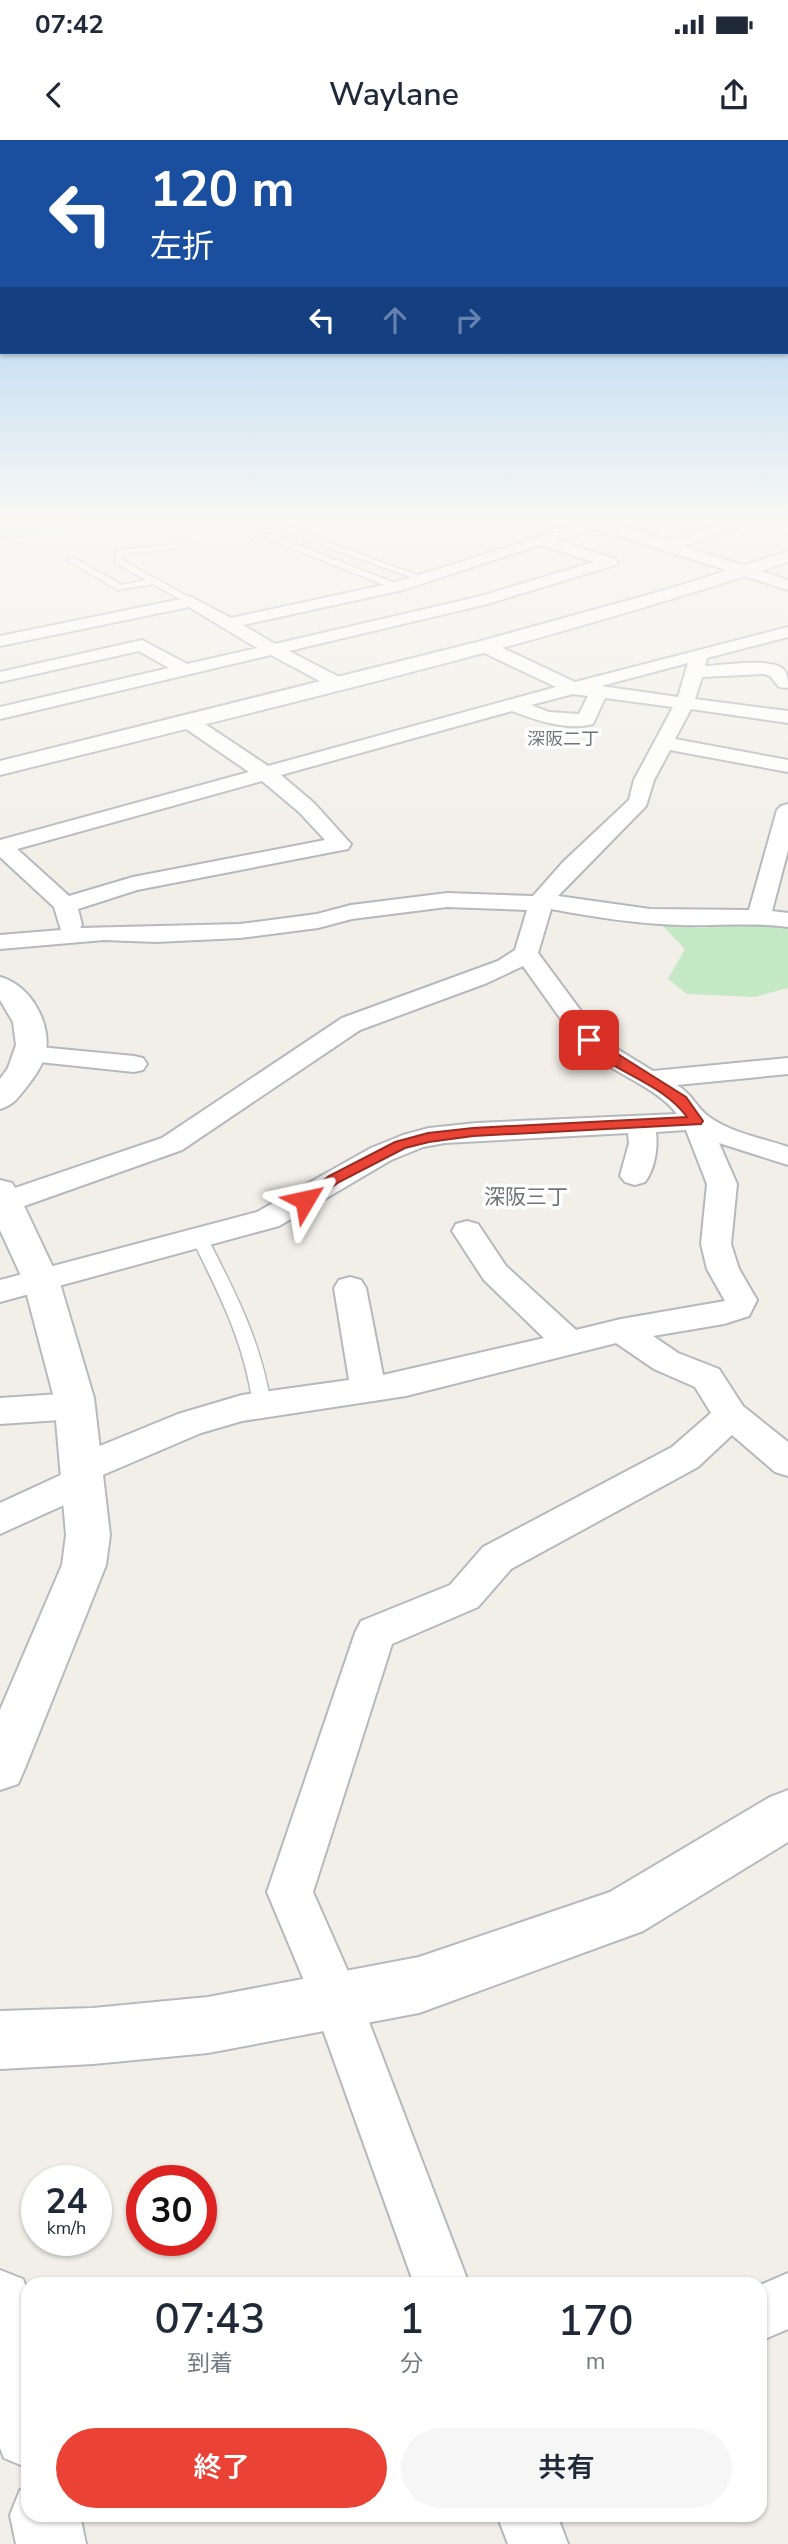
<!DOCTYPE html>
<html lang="ja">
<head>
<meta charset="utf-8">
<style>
  :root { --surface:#fff; --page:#f6f6f7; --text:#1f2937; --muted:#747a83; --accent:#ea4335 }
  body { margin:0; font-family:"Nunito Sans","Noto Sans JP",sans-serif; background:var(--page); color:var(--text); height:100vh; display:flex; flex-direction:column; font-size:26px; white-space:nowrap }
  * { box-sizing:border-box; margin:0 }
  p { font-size:23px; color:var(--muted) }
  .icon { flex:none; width:38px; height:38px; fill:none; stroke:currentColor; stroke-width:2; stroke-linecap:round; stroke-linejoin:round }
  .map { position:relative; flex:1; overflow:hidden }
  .panel { position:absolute; left:21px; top:2137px; width:746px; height:245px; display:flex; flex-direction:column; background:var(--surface); border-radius:21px; box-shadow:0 2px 5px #0004 }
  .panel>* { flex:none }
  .banner { position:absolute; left:0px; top:0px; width:789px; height:214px; box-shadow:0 2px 5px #0004; background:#1a4fa0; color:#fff; overflow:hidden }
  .speed { position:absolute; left:21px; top:2025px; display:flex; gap:14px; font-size:35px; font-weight:700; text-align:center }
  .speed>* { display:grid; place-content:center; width:91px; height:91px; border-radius:50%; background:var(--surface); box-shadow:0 2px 5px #0004; line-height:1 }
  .speed small { font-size:18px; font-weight:400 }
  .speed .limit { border:10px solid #d22; background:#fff; color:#111 }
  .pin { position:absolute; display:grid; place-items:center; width:60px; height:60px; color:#fff; margin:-30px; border-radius:14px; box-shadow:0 4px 10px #0006 }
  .me { position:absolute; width:77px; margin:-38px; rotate:54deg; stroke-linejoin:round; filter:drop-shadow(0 0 5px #0008) }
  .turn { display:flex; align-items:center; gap:24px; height:147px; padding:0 35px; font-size:32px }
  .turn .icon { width:91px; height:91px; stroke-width:2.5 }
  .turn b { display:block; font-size:49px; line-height:60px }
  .lanes { display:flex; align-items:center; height:66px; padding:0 35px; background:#0003; justify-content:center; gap:35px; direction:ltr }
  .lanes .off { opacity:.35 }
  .eta { display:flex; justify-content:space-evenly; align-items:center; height:119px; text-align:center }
  .eta b { font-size:42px; font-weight:600; line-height:49px }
  .button { display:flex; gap:14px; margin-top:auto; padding:14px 35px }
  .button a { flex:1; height:80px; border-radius:42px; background:var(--accent); color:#fff; font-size:28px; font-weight:600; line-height:80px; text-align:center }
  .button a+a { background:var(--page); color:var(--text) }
  .status { display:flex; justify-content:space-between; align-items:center; height:49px; padding:0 35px; background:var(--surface); direction:ltr }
  .status svg { height:19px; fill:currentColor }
  header { display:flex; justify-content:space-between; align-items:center; height:91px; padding:0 35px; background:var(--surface); font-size:32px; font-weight:600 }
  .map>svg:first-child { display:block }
  .green { fill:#c5e8c5 }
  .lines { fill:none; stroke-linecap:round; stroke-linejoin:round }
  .lane-casing { stroke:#b5b8bc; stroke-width:3 }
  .street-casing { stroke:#b5b8bc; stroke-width:4 }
  .secondary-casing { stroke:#b6babf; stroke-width:4 }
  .lane { fill:#fff; fill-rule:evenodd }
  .street { fill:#fff; fill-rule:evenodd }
  .secondary { fill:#fff; fill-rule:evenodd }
  .route { fill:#ea4335; stroke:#982c22; stroke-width:2 }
  .labels { text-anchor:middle; stroke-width:7; stroke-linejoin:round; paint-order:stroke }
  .far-neighbourhood-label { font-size:18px; fill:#70757a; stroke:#fff }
  .neighbourhood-label { font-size:21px; fill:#70757a; stroke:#fff }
</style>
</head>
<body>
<div class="status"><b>07:42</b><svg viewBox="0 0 49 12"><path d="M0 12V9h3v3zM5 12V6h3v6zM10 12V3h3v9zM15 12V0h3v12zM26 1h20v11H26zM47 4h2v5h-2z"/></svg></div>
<header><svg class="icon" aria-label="back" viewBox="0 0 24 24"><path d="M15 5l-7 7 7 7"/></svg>Waylane<svg class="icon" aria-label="share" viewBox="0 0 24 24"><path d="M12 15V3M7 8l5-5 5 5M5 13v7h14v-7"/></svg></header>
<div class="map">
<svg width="788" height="2404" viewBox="0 0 788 2404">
  <rect width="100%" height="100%" fill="#f1efe8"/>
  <!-- green -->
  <path class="green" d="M 14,382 L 124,382 L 0,401 L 0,387 Z
    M 764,781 L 788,784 L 788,848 L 755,857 L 687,854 L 668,839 L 685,809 L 660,783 L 699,788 Z"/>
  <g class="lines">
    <defs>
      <path id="lane" d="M 312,382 L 326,382 L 296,391 L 426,438 L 419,440 L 288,393 L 275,396 L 400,445 L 397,450 L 266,398 L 255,401 L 251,399 Z
        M 529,382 L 541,382 L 571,393 L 564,395 Z
        M 191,403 L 188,407 L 123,414 L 122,420 L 194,460 L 191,465 L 153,444 L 118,450 L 67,420 L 74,418 L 122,445 L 146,440 L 115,423 L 116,410 Z
        M 199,1092 L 207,1097 C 236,1154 261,1201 271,1265 L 268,1270 L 256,1270 L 253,1265 C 244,1201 219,1154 191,1097 Z"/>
      <path id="street" d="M 588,382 L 612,382 L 667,401 L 728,382 L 750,382 L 683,406 L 788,440 L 788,450 L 598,389 L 556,400 L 615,419 L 618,422 L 615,425 L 487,464 L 289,511 L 343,539 L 346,543 L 343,547 L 331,547 L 271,515 L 0,579 L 0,567 L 169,528 L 139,511 L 0,542 L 0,532 L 142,500 L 187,524 L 257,508 L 189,467 L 0,506 L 0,496 L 191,457 L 231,478 L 393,443 ZM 540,405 L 594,422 L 477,457 L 275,504 L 243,485 L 403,450 Z
        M 788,487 L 788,497 L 707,518 L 705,526 C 723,525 767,518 782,528 C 788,533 788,541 788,548 L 779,547 L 770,536 L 764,534 L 702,537 L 695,559 L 788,571 L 788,583 L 691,569 L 675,599 L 788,620 L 788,632 L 670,610 L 654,640 L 646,666 L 558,756 L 650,769 L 749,770 L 777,670 L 781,666 L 788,664 L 788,710 L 772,771 L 788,773 L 788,787 C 752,782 716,786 680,785 C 637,784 594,777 551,769 L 538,813 L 598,894 L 609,904 L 653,931 L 788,918 L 788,934 L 677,945 C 693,955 696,967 708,976 C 731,993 762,998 788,1007 L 788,1025 L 719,1003 L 737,1044 L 731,1104 L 739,1129 L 757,1160 L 749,1176 L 724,1184 L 653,1196 L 678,1213 L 719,1229 L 743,1266 L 788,1302 L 788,1336 L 775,1332 L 732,1295 L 698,1327 L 511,1429 L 478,1467 L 392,1504 L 313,1752 L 361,1861 L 469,2144 L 414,2144 L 313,1862 L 267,1752 L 355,1493 L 361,1481 L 450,1445 L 483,1407 L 672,1307 L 711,1273 L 695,1247 L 654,1229 L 616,1203 L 406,1256 L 242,1281 L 201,1293 L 98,1337 L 100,1341 L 95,1351 L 0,1394 L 0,1363 L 65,1333 L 63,1329 L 68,1319 L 178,1274 L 242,1255 L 349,1240 L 334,1148 L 339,1140 L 350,1137 L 361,1140 L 366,1148 L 383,1235 L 544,1198 L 484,1140 L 452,1091 L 456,1084 L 467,1081 L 478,1084 L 506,1126 L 576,1190 L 621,1179 L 725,1161 L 707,1129 L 701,1104 L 707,1044 L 686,990 L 656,992 C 658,1007 655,1029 645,1042 L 635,1045 L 625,1042 L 620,1036 L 629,1003 L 628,993 L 445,1003 L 423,1007 L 391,1020 L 279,1086 L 0,1162 L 0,1140 L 257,1072 L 371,1008 L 403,995 L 429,988 L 477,983 L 677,974 C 658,947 606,930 580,906 L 523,826 L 487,843 L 360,890 L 182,1010 L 16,1069 L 0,1070 L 0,1053 L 162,998 L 342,878 L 498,821 L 515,810 L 527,770 L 447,767 L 352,779 L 318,788 L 240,798 L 156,802 L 104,800 L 0,809 L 0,795 L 61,790 L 54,767 L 0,717 L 0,700 L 249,632 L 179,584 L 177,580 L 179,576 L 193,576 L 268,626 L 556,547 L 478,510 L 475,506 L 478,502 L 490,502 L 575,542 ZM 688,523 L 678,557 L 601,546 ZM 573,554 L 588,556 L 579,574 L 549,572 L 531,565 ZM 605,558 L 673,567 L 634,640 L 629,660 L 563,722 L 533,756 L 447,753 L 351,765 L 317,774 L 240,784 L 80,788 L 82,785 L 78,769 L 137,750 L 348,709 L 351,704 L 314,663 L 281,635 L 512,571 C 536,580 566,591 593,584 ZM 262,641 L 299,672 L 325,700 L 133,737 L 69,756 L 17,709 Z
        M 29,906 L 134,916 L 143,918 L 147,924 L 143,930 L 134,932 L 20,920 L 16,914 L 20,908 Z
        M 75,1253 L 87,1257 L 92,1266 L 87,1275 L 75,1279 L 0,1284 L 0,1258 Z
        M 788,2133 L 788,2189 L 760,2201 L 760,2145 Z
        M 497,2375 L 557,2375 L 568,2404 L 508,2404 Z"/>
      <path id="secondary" d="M 788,411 L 788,422 C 530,508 264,569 0,635 L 0,621 L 477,502 L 669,449 Z
        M 0,837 C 31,845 53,885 45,916 C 41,928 33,939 25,949 C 17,959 13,965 0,969 L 0,939 L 8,928 L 16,905 L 13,882 L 0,860 Z
        M 0,1040 L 12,1043 L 17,1051 L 59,1140 L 94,1258 L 110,1395 L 106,1425 L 25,1628 L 18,1644 L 0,1650 L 0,1570 L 62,1425 L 66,1395 L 54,1258 L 23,1140 L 0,1090 Z
        M 788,1650 L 788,1702 L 643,1791 L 419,1873 L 208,1913 L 93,1924 L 0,1929 L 0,1871 L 93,1868 L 208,1857 L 419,1817 L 610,1752 L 770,1657 Z
        M 0,2130 L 23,2139 L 28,2152 L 28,2328 L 4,2318 L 0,2308 Z
        M 28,2347 L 28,2375 L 80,2375 L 86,2404 L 16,2404 L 10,2375 L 20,2350 Z"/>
    </defs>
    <!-- lane casing -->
    <use href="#lane" class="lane-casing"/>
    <!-- street casing -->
    <use href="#street" class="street-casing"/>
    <!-- secondary casing -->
    <use href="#secondary" class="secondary-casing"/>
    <!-- lane -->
    <use href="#lane" class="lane"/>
    <!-- street -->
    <use href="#street" class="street"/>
    <!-- secondary -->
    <use href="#secondary" class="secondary"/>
  </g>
  <!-- sky -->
  <linearGradient id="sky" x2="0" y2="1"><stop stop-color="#8fc3f1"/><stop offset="0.53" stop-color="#f9f8f5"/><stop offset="1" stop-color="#f9f8f5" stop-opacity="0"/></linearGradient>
  <rect width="788" height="719" fill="url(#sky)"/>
  <!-- route -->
  <path class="route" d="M 589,896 L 686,957 L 703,981 L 701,984 L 473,996 L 429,1002 L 405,1008 L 339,1042 L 310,1063 L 300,1063 L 298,1060 L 329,1036 L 395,1002 L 428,993 L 473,988 L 687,977 C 661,941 610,933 582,900 Z"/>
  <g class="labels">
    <!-- far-neighbourhood labels -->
    <g class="far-neighbourhood-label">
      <text x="563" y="605">深阪二丁</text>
    </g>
    <!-- neighbourhood labels -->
    <g class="neighbourhood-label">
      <text x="526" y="1064">深阪三丁</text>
    </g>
  </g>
</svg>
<div class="speed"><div>24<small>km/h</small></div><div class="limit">30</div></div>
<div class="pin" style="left:589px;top:900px;background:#d93025"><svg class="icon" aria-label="arrive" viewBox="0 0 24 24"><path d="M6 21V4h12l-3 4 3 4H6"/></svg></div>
<svg class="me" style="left:305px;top:1060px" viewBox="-20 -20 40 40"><path d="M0-17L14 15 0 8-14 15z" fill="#ea4335" stroke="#fff" stroke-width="4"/></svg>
<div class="banner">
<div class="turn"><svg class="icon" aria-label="left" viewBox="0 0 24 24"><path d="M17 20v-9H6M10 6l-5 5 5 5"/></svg><div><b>120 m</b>左折</div></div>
<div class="lanes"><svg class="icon" aria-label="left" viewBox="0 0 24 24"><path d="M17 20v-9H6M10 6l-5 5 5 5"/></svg><svg class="icon off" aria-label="ahead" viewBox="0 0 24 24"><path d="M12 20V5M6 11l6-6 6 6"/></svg><svg class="icon off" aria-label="right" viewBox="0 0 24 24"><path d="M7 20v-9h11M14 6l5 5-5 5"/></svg></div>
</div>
<section class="panel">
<div class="eta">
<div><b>07:43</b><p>到着</p></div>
<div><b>1</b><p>分</p></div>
<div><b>170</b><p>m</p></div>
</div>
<div class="button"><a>終了</a><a>共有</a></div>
</section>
</div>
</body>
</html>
